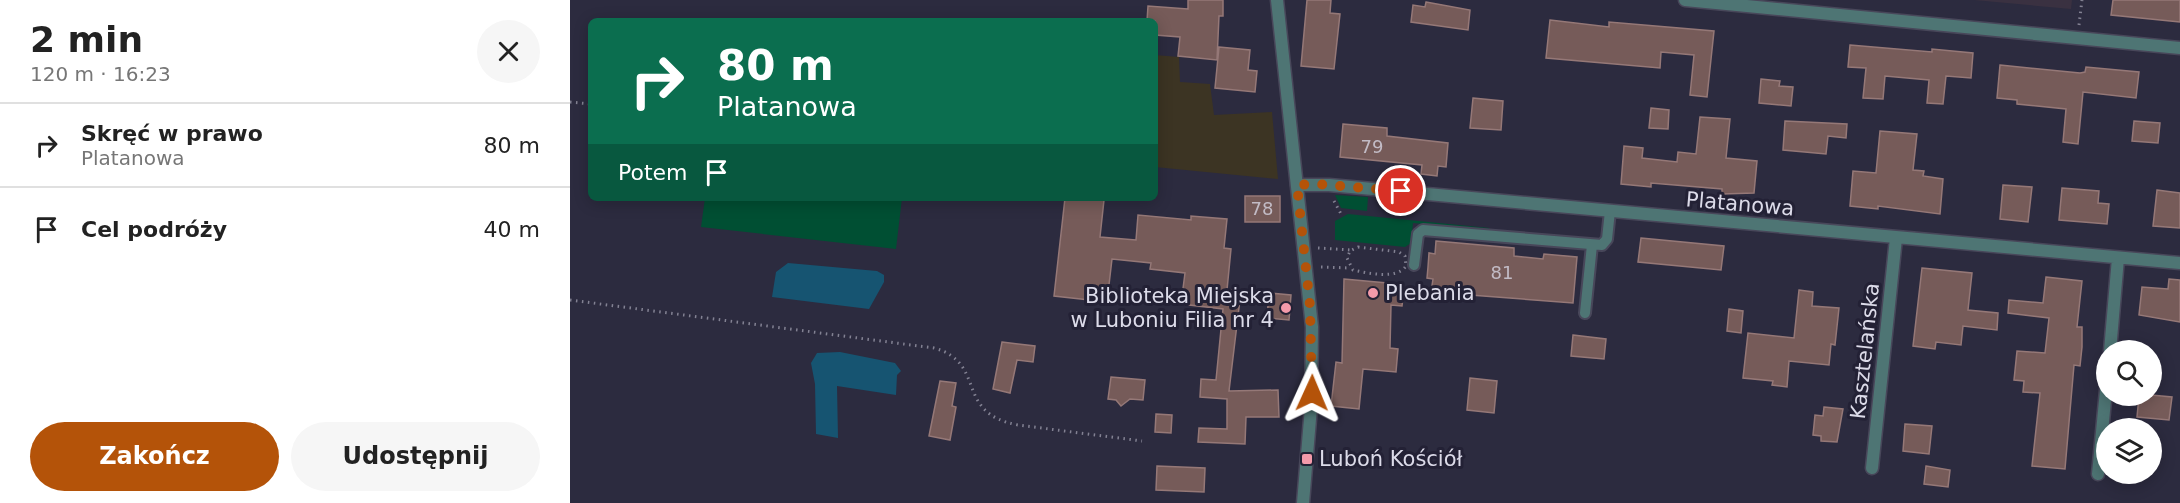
<!DOCTYPE html>
<html lang="pl">
<head>
<meta charset="utf-8">
<style>
  :root { --surface:#fff; --page:#f6f6f6; --text:#222; --muted:#767676; --line:#e0e0e0; --accent:#b45309 }
  body { margin:0; font-family:"DejaVu Sans",sans-serif; background:var(--page); color:var(--text); height:100vh; display:flex; flex-direction:column; font-size:22px; white-space:nowrap }
  * { box-sizing:border-box; margin:0 }
  p { font-size:20px; color:var(--muted) }
  .icon { flex:none; width:33px; height:33px; fill:none; stroke:currentColor; stroke-width:2; stroke-linecap:round; stroke-linejoin:round }
  .map { position:relative; flex:1; overflow:hidden }
  .panel { display:flex; flex-direction:column; background:var(--surface); width:570px }
  .panel>* { flex:none }
  .guide { position:absolute; left:18px; top:18px; width:570px; height:183px; border-radius:9px; box-shadow:0 3px 15px #0003; background:#0b6e4f; color:#fff; overflow:hidden }
  .buttons { position:absolute; left:1526px; top:340px; display:grid; gap:12px }
  .buttons a { display:grid; place-items:center; width:66px; height:66px; border-radius:50%; background:var(--surface); box-shadow:0 3px 15px #0003; font-size:30px }
  .pin { position:absolute; display:grid; place-items:center; width:51px; height:51px; color:#fff; margin:-26px; border:3px solid #fff; border-radius:50%; box-shadow:0 2px 6px #0007 }
  .me { position:absolute; width:66px; margin:-33px; rotate:1deg; stroke-linejoin:round; filter:drop-shadow(0 0 4px #0008) }
  .turn { display:flex; align-items:center; gap:21px; height:126px; padding:0 30px; font-size:27px }
  .turn .icon { width:78px; height:78px; stroke-width:2.5 }
  .turn b { display:block; font-size:42px; line-height:51px }
  .then { display:flex; align-items:center; height:57px; padding:0 30px; background:#0003; gap:12px; font-size:22px }
  .round { display:grid; place-items:center; flex:none; width:63px; height:63px; border-radius:32px; background:var(--page) }
  .overview { display:flex; align-items:center; justify-content:space-between; height:102px; padding:0 30px }
  h1 { font-size:36px; font-weight:700; line-height:45px }
  .button { display:flex; gap:12px; margin-top:auto; padding:12px 30px }
  .button a { flex:1; height:69px; border-radius:36px; background:var(--accent); color:#fff; font-size:24px; font-weight:700; line-height:69px; text-align:center }
  .button a+a { background:var(--page); color:var(--text) }
  ul { padding:0; list-style:none }
  li { display:flex; align-items:center; gap:18px; height:84px; padding:0 30px; border-top:2px solid var(--line) }
  li div { flex:1 }
  li b { display:block; font-size:22px }
  li em { font-style:normal }
  main { display:flex; flex:1; min-height:0 }
  .map>svg:first-child { display:block }
  .commercial { fill:#3c3423 }
  .education { fill:#3a3141 }
  .green { fill:#004f33 }
  .water { fill:#165471 }
  .building { fill:#765b59; stroke:#957877; stroke-width:1.5 }
  .lines { fill:none; stroke-linecap:round; stroke-linejoin:round }
  .service-casing { stroke:#48475a; stroke-width:14 }
  .minor-casing { stroke:#48475a; stroke-width:15 }
  .tertiary-casing { stroke:#48475a; stroke-width:15 }
  .path { stroke:#838293; stroke-width:3; stroke-dasharray:1.5 4.5; stroke-linecap:butt }
  .service { stroke:#4e7574; stroke-width:10 }
  .minor { stroke:#4e7574; stroke-width:12 }
  .tertiary { stroke:#4e7574; stroke-width:12 }
  .route { stroke:#b45309; stroke-width:10; stroke-dasharray:0 18 }
  .poi-dot { fill:#f39aaa; stroke:#232135; stroke-width:2 }
  .labels { text-anchor:middle; stroke-width:6; stroke-linejoin:round; paint-order:stroke }
  .number-label { font-size:18px; fill:#c2bbc5 }
  .street-label { font-size:21px; fill:#dcdbe9; stroke:#232135 }
  .poi-label { font-size:21px; fill:#dcdbe9; stroke:#232135; text-anchor:start }
</style>
</head>
<body>
<main>
<section class="panel">
<div class="overview"><div><h1>2 min</h1><p>120 m · 16:23</p></div><a class="round"><svg class="icon" aria-label="close" viewBox="0 0 24 24"><path d="M6 6l12 12M18 6L6 18"/></svg></a></div>
<ul>
<li><svg class="icon" aria-label="right" viewBox="0 0 24 24"><path d="M7 20v-9h11M14 6l5 5-5 5"/></svg><div><b>Skręć w prawo</b><p>Platanowa</p></div><em>80 m</em></li>
<li><svg class="icon" aria-label="arrive" viewBox="0 0 24 24"><path d="M6 21V4h12l-3 4 3 4H6"/></svg><div><b>Cel podróży</b></div><em>40 m</em></li>
</ul>
<div class="button"><a>Zakończ</a><a>Udostępnij</a></div>
</section>
<div class="map">
<svg width="1610" height="503" viewBox="0 0 1610 503">
  <rect width="100%" height="100%" fill="#2c2b3f"/>
  <!-- commercial -->
  <path class="commercial" d="M 585,55 L 609,57 L 610,82 L 640,84 L 644,115 L 702,112 L 708,179 L 585,167 Z"/>
  <!-- education -->
  <path class="education" d="M 1404,0 L 1502,0 L 1501,9 Z"/>
  <!-- green -->
  <path class="green" d="M 765,195 L 798,197 L 797,211 L 771,208 Z
    M 135,198 L 332,198 L 326,249 L 131,227 Z
    M 778,214 L 919,228 L 919,230 L 843,223 L 841,243 L 835,247 L 765,240 L 765,221 Z"/>
  <!-- water -->
  <path class="water" d="M 218,263 L 307,271 L 314,275 L 314,282 L 299,309 L 202,297 L 206,272 Z
    M 270,352 L 325,363 L 331,371 L 327,375 L 326,395 L 267,386 L 268,438 L 246,434 L 245,384 L 241,363 L 247,353 Z"/>
  <!-- building -->
  <path class="building" d="M 618,0 L 653,0 L 653,16 L 649,16 L 647,60 L 608,56 L 610,37 L 585,35 L 585,21 L 577,21 L 578,6 L 618,9 Z
    M 737,0 L 761,0 L 760,13 L 770,14 L 764,69 L 731,66 Z
    M 1543,0 L 1610,0 L 1610,22 L 1541,15 Z
    M 856,2 L 900,10 L 898,30 L 841,22 L 843,5 L 855,7 Z
    M 980,20 L 1039,27 L 1039,22 L 1144,31 L 1137,97 L 1120,95 L 1124,55 L 1091,52 L 1090,68 L 976,58 Z
    M 1280,45 L 1362,52 L 1362,49 L 1403,53 L 1401,78 L 1376,76 L 1373,104 L 1357,103 L 1359,80 L 1315,76 L 1313,99 L 1293,98 L 1296,68 L 1278,67 Z
    M 649,47 L 680,50 L 678,70 L 687,71 L 685,92 L 645,88 Z
    M 1430,65 L 1510,73 L 1515,72 L 1516,67 L 1569,72 L 1566,98 L 1513,92 L 1508,144 L 1493,142 L 1496,109 L 1447,104 L 1447,100 L 1427,98 Z
    M 1191,79 L 1210,81 L 1209,86 L 1223,87 L 1221,106 L 1189,103 Z
    M 903,98 L 933,101 L 931,130 L 900,128 Z
    M 1081,108 L 1099,110 L 1098,129 L 1079,128 Z
    M 1130,117 L 1160,119 L 1156,158 L 1187,161 L 1184,193 L 1152,194 L 1152,189 L 1081,183 L 1081,187 L 1051,184 L 1054,146 L 1073,148 L 1072,158 L 1107,162 L 1108,152 L 1126,154 Z
    M 1215,121 L 1277,124 L 1276,138 L 1258,136 L 1256,154 L 1213,150 Z
    M 1564,121 L 1590,123 L 1588,143 L 1562,141 Z
    M 773,124 L 817,128 L 817,136 L 878,143 L 876,167 L 868,166 L 867,176 L 851,174 L 852,165 L 770,157 Z
    M 1310,131 L 1347,134 L 1343,170 L 1354,171 L 1353,176 L 1373,179 L 1370,214 L 1308,206 L 1308,209 L 1280,206 L 1283,171 L 1306,173 Z
    M 1433,185 L 1462,187 L 1458,222 L 1430,219 Z
    M 1492,188 L 1529,191 L 1528,203 L 1539,204 L 1537,224 L 1489,220 Z
    M 1587,190 L 1610,193 L 1610,228 L 1583,226 Z
    M 675,196 L 710,196 L 710,222 L 675,222 Z
    M 495,198 L 534,200 L 530,237 L 566,240 L 568,215 L 621,220 L 621,216 L 657,219 L 654,248 L 661,249 L 657,290 L 671,291 L 659,391 L 708,390 L 709,417 L 676,417 L 675,444 L 628,442 L 629,428 L 657,429 L 657,399 L 630,397 L 631,379 L 646,380 L 653,309 L 611,304 L 615,273 L 580,269 L 581,263 L 542,259 L 537,302 L 484,296 Z
    M 1071,238 L 1154,246 L 1151,270 L 1068,262 Z
    M 866,241 L 944,248 L 944,256 L 973,259 L 974,254 L 1007,257 L 1003,303 L 861,292 L 863,279 L 857,278 L 858,267 L 859,253 L 865,254 Z
    M 1352,268 L 1402,273 L 1398,310 L 1428,313 L 1427,330 L 1393,326 L 1391,345 L 1366,342 L 1365,349 L 1343,346 Z
    M 1476,277 L 1512,281 L 1507,327 L 1512,327 L 1512,347 L 1510,366 L 1504,365 L 1495,469 L 1462,466 L 1470,393 L 1453,392 L 1454,381 L 1444,380 L 1447,351 L 1475,353 L 1479,318 L 1438,313 L 1439,300 L 1473,303 Z
    M 774,279 L 828,284 L 828,288 L 834,289 L 832,306 L 821,305 L 820,348 L 828,349 L 826,372 L 793,369 L 789,409 L 761,406 L 766,362 L 772,363 Z
    M 1599,279 L 1610,280 L 1610,322 L 1569,315 L 1572,287 L 1598,289 Z
    M 1229,290 L 1243,292 L 1242,306 L 1269,308 L 1265,345 L 1261,344 L 1259,365 L 1219,361 L 1217,387 L 1202,385 L 1203,381 L 1173,378 L 1178,333 L 1224,338 Z
    M 699,293 L 721,295 L 719,320 L 697,318 Z
    M 1159,309 L 1173,311 L 1171,333 L 1157,331 Z
    M 1003,335 L 1036,339 L 1034,359 L 1001,356 Z
    M 432,342 L 465,346 L 463,362 L 447,360 L 440,393 L 423,389 Z
    M 541,377 L 575,380 L 573,400 L 560,399 L 551,406 L 546,400 L 538,399 Z
    M 900,378 L 927,381 L 924,413 L 897,410 Z
    M 370,381 L 386,383 L 382,406 L 386,407 L 380,440 L 359,436 Z
    M 1581,395 L 1602,397 L 1599,420 L 1567,417 L 1569,396 Z
    M 1254,407 L 1273,409 L 1267,442 L 1251,441 L 1251,436 L 1243,435 L 1245,415 L 1253,416 Z
    M 586,414 L 602,415 L 601,433 L 585,432 Z
    M 1335,424 L 1362,426 L 1359,454 L 1333,451 Z
    M 587,466 L 635,468 L 634,492 L 586,490 Z
    M 1356,466 L 1380,470 L 1378,487 L 1354,484 Z"/>
  <g class="lines">
    <defs>
      <path id="service" d="M 844,265 L 848,234 L 853,230 L 1032,245 L 1037,239 L 1040,211
        M 1015,313 L 1022,245"/>
      <path id="minor" d="M 1115,0 L 1610,48
        M 727,185 L 759,185 L 1610,263
        M 1540,351 L 1548,258
        M 1302,468 L 1326,238
        M 1528,474 L 1536,390"/>
      <path id="tertiary" d="M 707,0 L 742,327 L 741,407 L 733,503"/>
    </defs>
    <!-- service casing -->
    <use href="#service" class="service-casing"/>
    <!-- minor casing -->
    <use href="#minor" class="minor-casing"/>
    <!-- tertiary casing -->
    <use href="#tertiary" class="tertiary-casing"/>
    <!-- path -->
    <path class="path" d="M 1509,25 L 1512,0
      M 0,102 L 21,104
      M 764,201 L 771,214
      M 788,247 L 829,252 L 835,256 L 836,266 C 827,280 797,273 783,270 L 777,258 L 780,251 Z
      M 748,248 L 781,250
      M 751,267 L 780,268
      M 0,300 L 364,348 C 418,363 383,413 448,425 L 572,441"/>
    <!-- service -->
    <use href="#service" class="service"/>
    <!-- minor -->
    <use href="#minor" class="minor"/>
    <!-- tertiary -->
    <use href="#tertiary" class="tertiary"/>
  </g>
  <g class="lines">
    <!-- route -->
    <path class="route" d="M 742,393 L 740,306 L 727,185 L 746,184 L 831,191"/>
  </g>
  <!-- markers -->
  <g class="poi-dot">
    <circle cx="803" cy="293" r="6"/>
    <circle cx="716" cy="308" r="6"/>
    <rect x="731" y="453" width="12" height="12" rx="3"/>
  </g>
  <g class="labels">
    <!-- number labels -->
    <g class="number-label">
      <text x="802" y="153">79</text>
      <text x="692" y="215">78</text>
      <text x="932" y="279">81</text>
    </g>
    <!-- street labels -->
    <g class="street-label">
      <text transform="translate(1170 204) rotate(5)" y="7">Platanowa</text>
      <text transform="translate(1295 351) rotate(-84)" y="7">Kasztelańska</text>
    </g>
    <!-- poi labels -->
    <g class="poi-label">
      <text x="815" y="300">Plebania</text>
      <text x="704" y="303" text-anchor="end">Biblioteka Miejska<tspan x="704" dy="24">w Luboniu Filia nr 4</tspan></text>
      <text x="749" y="466">Luboń Kościół</text>
    </g>
  </g>
</svg>
<div class="buttons">
<a><svg class="icon" aria-label="search" viewBox="0 0 24 24"><circle cx="10" cy="10" r="6"/><path d="M15 15l6 6"/></svg></a>
<a><svg class="icon" aria-label="layers" viewBox="0 0 24 24"><path d="M12 4l9 5-9 5-9-5zM3 14l9 5 9-5"/></svg></a>
</div>
<div class="pin" style="left:831px;top:191px;background:#d93025"><svg class="icon" aria-label="arrive" viewBox="0 0 24 24"><path d="M6 21V4h12l-3 4 3 4H6"/></svg></div>
<svg class="me" style="left:742px;top:393px" viewBox="-20 -20 40 40"><path d="M0-17L14 15 0 8-14 15z" fill="#b45309" stroke="#fff" stroke-width="4"/></svg>
<div class="guide">
<div class="turn"><svg class="icon" aria-label="right" viewBox="0 0 24 24"><path d="M7 20v-9h11M14 6l5 5-5 5"/></svg><div><b>80 m</b>Platanowa</div></div>
<div class="then">Potem<svg class="icon" aria-label="arrive" viewBox="0 0 24 24"><path d="M6 21V4h12l-3 4 3 4H6"/></svg></div>
</div>
</div>
</main>
</body>
</html>
